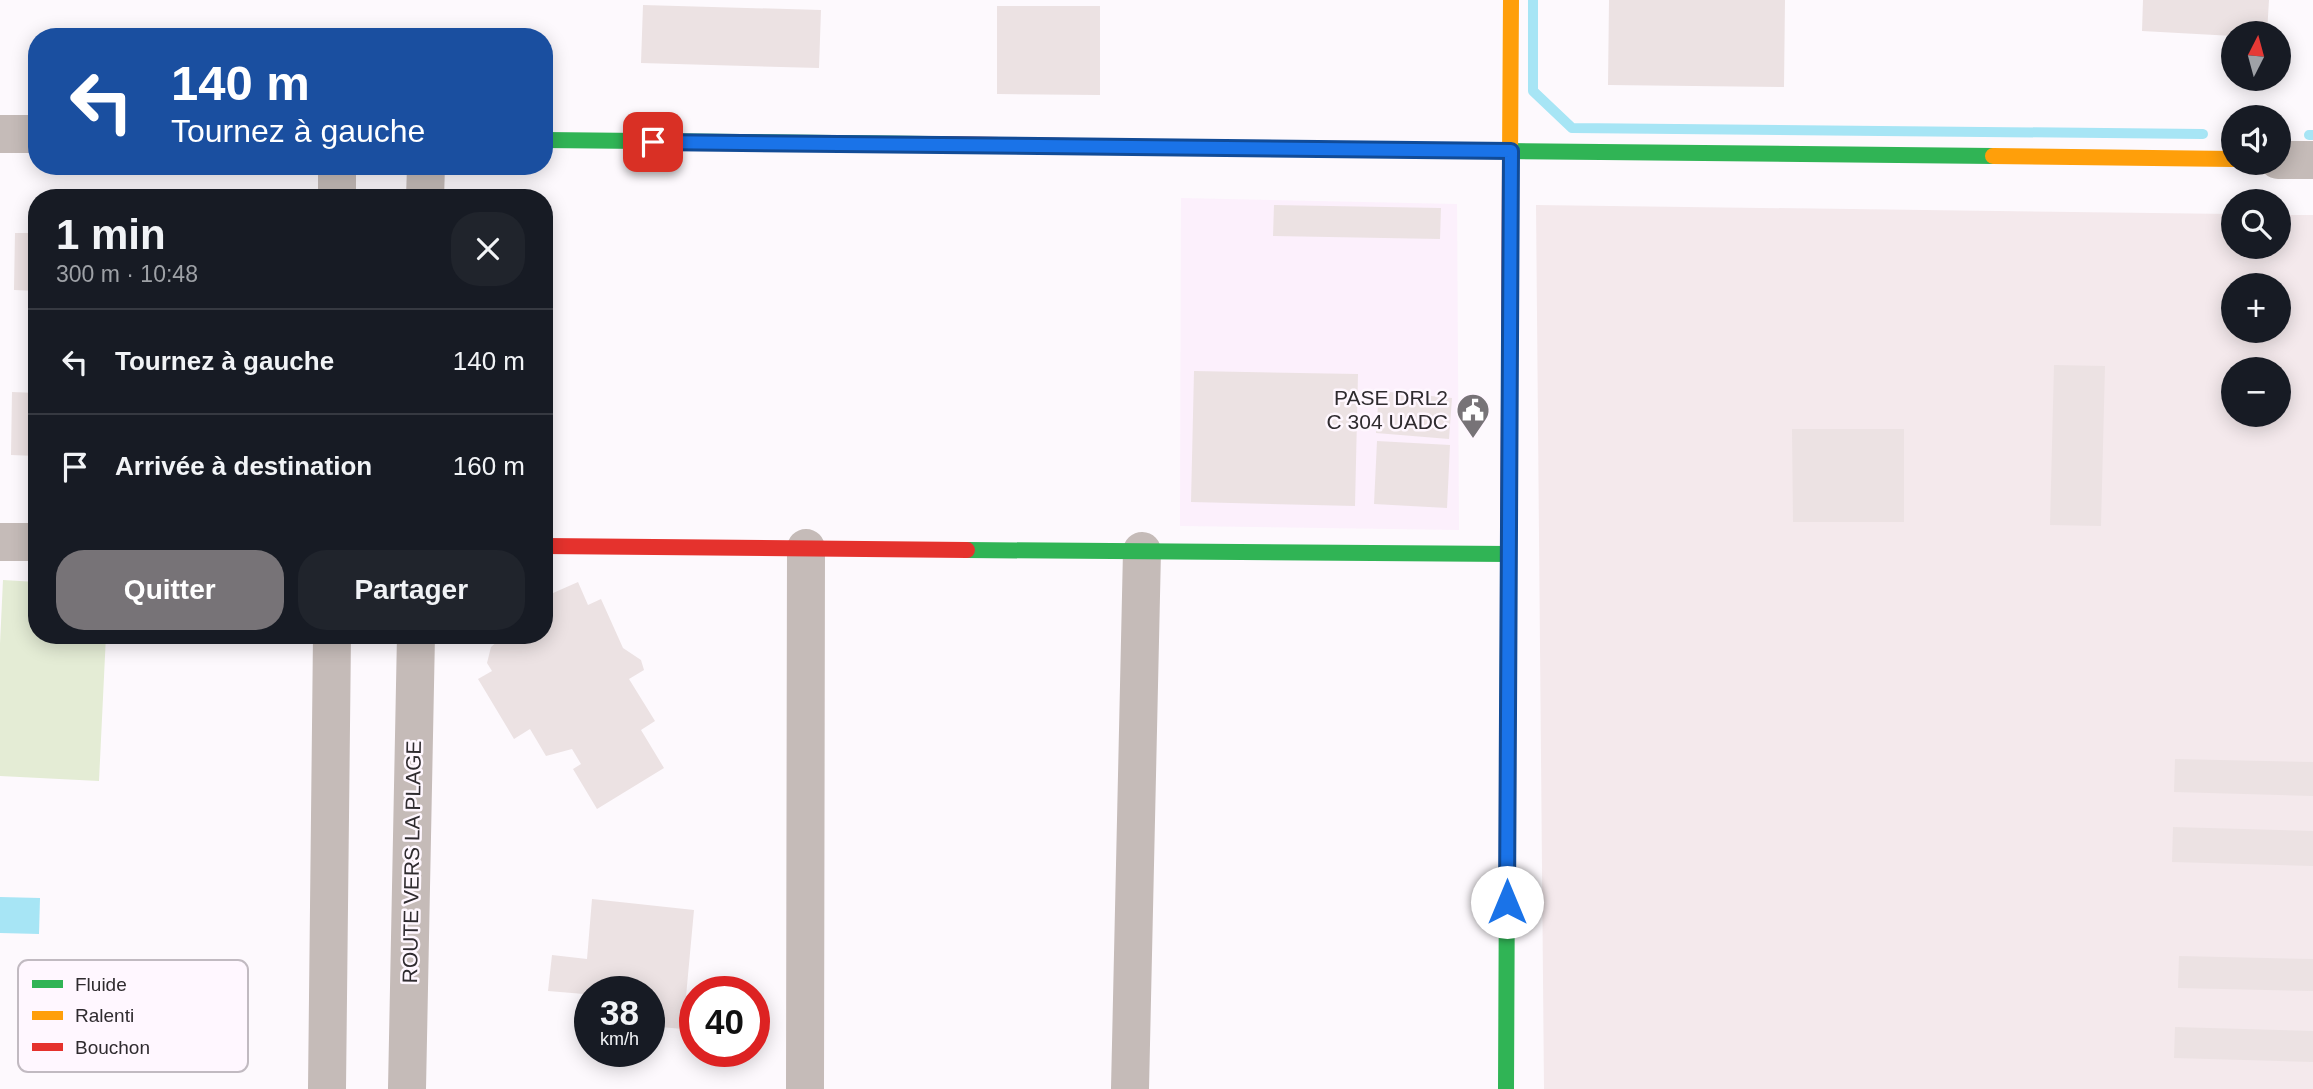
<!DOCTYPE html>
<html lang="fr">
<head>
<meta charset="utf-8">
<style>
  :root { --surface:#171b24; --page:#20242c; --text:#f1f3f6; --muted:#9ea1a6; --line:#363941; --accent:#777377 }
  body { margin:0; font-family:Arial,sans-serif; background:var(--page); color:var(--text); height:100vh; display:flex; flex-direction:column; font-size:26px; white-space:nowrap }
  * { box-sizing:border-box; margin:0 }
  p { font-size:23px; color:var(--muted) }
  .icon { flex:none; width:38px; height:38px; fill:none; stroke:currentColor; stroke-width:2; stroke-linecap:round; stroke-linejoin:round }
  .map { position:relative; flex:1; overflow:hidden }
  .details { position:absolute; left:28px; top:189px; width:525px; height:455px; display:flex; flex-direction:column; background:var(--surface); border-radius:28px; box-shadow:0 4px 18px #0003 }
  .details>* { flex:none }
  .hud { position:absolute; left:28px; top:28px; width:525px; height:147px; border-radius:28px; box-shadow:0 4px 18px #0003; background:#1a4fa0; color:#fff; overflow:hidden }
  .needle { width:46px; rotate:6deg }
  .fabs { position:absolute; left:2221px; top:21px; display:grid; gap:14px }
  .fabs a { display:grid; place-items:center; width:70px; height:70px; border-radius:50%; background:var(--surface); box-shadow:0 4px 18px #0003; font-size:35px }
  .speed { position:absolute; left:574px; top:976px; display:flex; gap:14px; font-size:35px; font-weight:700; text-align:center }
  .speed>* { display:grid; place-content:center; width:91px; height:91px; border-radius:50%; background:var(--surface); box-shadow:0 4px 18px #0003; line-height:1 }
  .speed small { font-size:18px; font-weight:400 }
  .speed .limit { border:10px solid #d22; background:#fff; color:#111 }
  .pin { position:absolute; display:grid; place-items:center; width:60px; height:60px; color:#fff; margin:-30px; border-radius:14px; box-shadow:0 4px 10px #0006 }
  .me { position:absolute; width:77px; margin:-38px; rotate:0deg; stroke-linejoin:round; filter:drop-shadow(0 0 5px #0008) }
  .turn { display:flex; align-items:center; gap:24px; height:147px; padding:0 28px; font-size:32px }
  .turn .icon { width:91px; height:91px; stroke-width:2.5 }
  .turn b { display:block; font-size:49px; line-height:60px }
  .round { display:grid; place-items:center; flex:none; width:74px; height:74px; border-radius:28px; background:var(--page) }
  .overview { display:flex; align-items:center; justify-content:space-between; height:119px; padding:0 28px }
  h1 { font-size:42px; font-weight:700; line-height:52px }
  .action { display:flex; gap:14px; margin-top:auto; padding:14px 28px }
  .action a { flex:1; height:80px; border-radius:28px; background:var(--accent); color:#fff; font-size:28px; font-weight:700; line-height:80px; text-align:center }
  .action a+a { background:var(--page); color:var(--text) }
  ul { padding:0; list-style:none }
  li { display:flex; align-items:center; gap:21px; height:105px; padding:0 28px; border-top:2px solid var(--line) }
  li div { flex:1 }
  li b { display:block; font-size:26px }
  li em { font-style:normal }
  .map>svg:first-child { display:block }
  .built { fill:#fcf0fc }
  .education { fill:#f4e9ec; fill-rule:evenodd }
  .green { fill:#e4ecd5 }
  .water { fill:#a7e5f5 }
  .lines { fill:none; stroke-linecap:round; stroke-linejoin:round }
  .stream { stroke:#a7e5f5; stroke-width:10 }
  .building { fill:#ece2e3 }
  .street { stroke:#c5bbb8; stroke-width:38 }
  .fast { stroke:#30b455; stroke-width:16 }
  .slow { stroke:#ff9f0a; stroke-width:16 }
  .jam { stroke:#e5322d; stroke-width:16 }
  .route-casing { stroke:#114b97; stroke-width:18 }
  .route { stroke:#1a73e8; stroke-width:12 }
  .labels { text-anchor:middle; stroke-width:5; stroke-linejoin:round; paint-order:stroke }
  .poi-label { font-size:21px; fill:#2f2b2f; stroke:#fff7ff; text-anchor:end }
  .street-label { font-size:21px; fill:#2f2b2f; stroke:#fff7ff }
  .key { fill:#fff7ff; stroke:#c1bac1; stroke-width:2 }
  .key-label { font-size:19px; fill:#2f2b2f }
</style>
</head>
<body>
<div class="map">
<svg width="2313" height="1089" viewBox="0 0 2313 1089">
  <rect width="100%" height="100%" fill="#fdf9fd"/>
  <!-- built -->
  <path class="built" d="M 1181,198 L 1457,204 L 1459,530 L 1180,526 Z"/>
  <!-- education -->
  <path class="education" d="M 1536,205 L 2233,214 L 2233,247 L 2278,247 L 2279,215 L 2313,215 L 2313,1089 L 1544,1089 ZM 2233,285 L 2278,285 L 2278,331 L 2233,331 ZM 2233,369 L 2278,369 L 2278,415 L 2233,415 Z"/>
  <!-- green -->
  <path class="green" d="M 3,580 L 37,582 L 37,635 L 106,635 L 99,781 L 0,776 L 0,644 Z"/>
  <!-- water -->
  <path class="water" d="M 0,897 L 40,898 L 39,934 L 0,933 Z"/>
  <g class="lines">
    <!-- stream -->
    <path class="stream" d="M 1533,0 L 1533,91 L 1572,128 L 2203,134
      M 2309,135 L 2313,135"/>
  </g>
  <!-- building -->
  <path class="building" d="M 1609,0 L 1785,0 L 1784,87 L 1608,85 Z
    M 2143,0 L 2269,0 L 2267,33 L 2233,33 L 2233,36 L 2142,31 Z
    M 643,5 L 821,10 L 819,68 L 641,63 Z
    M 997,6 L 1100,6 L 1100,95 L 997,94 Z
    M 1274,205 L 1441,208 L 1440,239 L 1273,236 Z
    M 15,233 L 37,233 L 37,291 L 14,290 Z
    M 2054,365 L 2105,366 L 2101,526 L 2050,525 Z
    M 1194,371 L 1358,374 L 1355,506 L 1191,502 Z
    M 1379,391 L 1452,398 L 1449,439 L 1376,433 Z
    M 12,392 L 37,393 L 37,456 L 11,455 Z
    M 1792,429 L 1904,429 L 1904,522 L 1793,522 Z
    M 1377,441 L 1450,445 L 1447,508 L 1374,504 Z
    M 578,582 L 588,605 L 601,599 L 623,648 L 641,660 L 644,670 L 629,679 L 655,721 L 641,730 L 664,768 L 597,809 L 573,769 L 581,764 L 572,749 L 546,756 L 530,729 L 514,739 L 478,679 L 492,671 L 487,663 L 491,647 L 499,640 L 512,638 L 512,635 L 544,635 L 544,597 Z
    M 2175,759 L 2313,762 L 2313,796 L 2174,792 Z
    M 2173,827 L 2313,831 L 2313,866 L 2172,862 Z
    M 592,899 L 694,910 L 683,1029 L 649,1026 L 649,992 L 590,992 L 590,1003 L 583,1003 L 584,994 L 548,991 L 552,955 L 587,959 Z
    M 2179,956 L 2313,959 L 2313,991 L 2178,988 Z
    M 2175,1027 L 2313,1031 L 2313,1062 L 2174,1058 Z"/>
  <g class="lines">
    <!-- street -->
    <path class="street" d="M 0,134 L 37,134
      M 2278,160 L 2313,160
      M 337,198 L 337,166
      M 425,198 L 426,166
      M 0,542 L 37,542
      M 327,1089 L 332,635
      M 407,1089 L 416,635
      M 805,1089 L 806,548
      M 1130,1089 L 1142,551"/>
    <!-- fast -->
    <path class="fast" d="M 544,140 L 929,144
      M 1507,151 L 1993,156
      M 967,550 L 1509,554
      M 1506,1089 L 1508,637"/>
    <!-- slow -->
    <path class="slow" d="M 1221,148 L 1507,151
      M 1993,156 L 2233,159
      M 1510,159 L 1511,0"/>
    <!-- jam -->
    <path class="jam" d="M 929,144 L 1221,148
      M 544,546 L 967,550
      M 1508,637 L 1510,159"/>
  </g>
  <g class="lines">
    <defs>
      <path id="route" d="M 653,142 L 1511,151 L 1507,902"/>
    </defs>
    <!-- route casing -->
    <use href="#route" class="route-casing"/>
    <!-- route -->
    <use href="#route" class="route"/>
  </g>
  <!-- icons -->
  <defs>
    <symbol id="civic-pin" viewBox="-11 -11 22 30"><path d="M0 17L-7.5 6A9.5 9.5 0 1 1 7.5 6Z" fill="#777377" stroke="#fff7ff"/><path d="M-.6-6.5H3V-4.5H.6V-3L4-1V1h2V6H-6V1h2V-1L-.6-3ZM-1.2 2.5V6h2.4V2.5Z" fill="#fff"/></symbol>
  </defs>
  <g fill-rule="evenodd">
    <use href="#civic-pin" x="1454" y="391" width="38" height="52"/>
  </g>
  <g class="labels">
    <!-- poi labels -->
    <g class="poi-label">
      <text x="1448" y="405">PASE DRL2<tspan x="1448" dy="24">C 304 UADC</tspan></text>
    </g>
    <!-- street labels -->
    <g class="street-label">
      <text transform="translate(412 862) rotate(-89)" y="7">ROUTE VERS LA PLAGE</text>
    </g>
  </g>
  <!-- legend -->
  <rect x="18" y="960" width="230" height="112" rx="10" class="key"/>
  <rect x="32" y="980" width="31" height="8" fill="#30b455"/>
  <rect x="32" y="1011" width="31" height="9" fill="#ff9f0a"/>
  <rect x="32" y="1043" width="31" height="8" fill="#e5322d"/>
  <g class="key-label">
    <text x="75" y="991">Fluide</text>
    <text x="75" y="1022">Ralenti</text>
    <text x="75" y="1054">Bouchon</text>
  </g>
</svg>
<div class="fabs">
<a><svg class="needle" viewBox="-14 -14 28 28"><path d="M0-13l5 13h-10z" fill="#e53935"/><path d="M0 13l5-13h-10z" fill="#9ea1a6"/></svg></a>
<a><svg class="icon" aria-label="sound" viewBox="0 0 24 24"><path d="M4 9h4l5-4v14l-5-4H4zM17 9q2 3 0 6"/></svg></a>
<a><svg class="icon" aria-label="search" viewBox="0 0 24 24"><circle cx="10" cy="10" r="6"/><path d="M15 15l6 6"/></svg></a>
<a>+</a>
<a>−</a>
</div>
<div class="speed"><div>38<small>km/h</small></div><div class="limit">40</div></div>
<div class="pin" style="left:653px;top:142px;background:#d93025"><svg class="icon" aria-label="arrive" viewBox="0 0 24 24"><path d="M6 21V4h12l-3 4 3 4H6"/></svg></div>
<svg class="me" style="left:1507px;top:902px" viewBox="-20 -20 40 40"><circle r="19" fill="#fff"/><path d="M0-13L10 11 0 6-10 11z" fill="#1a73e8"/></svg>
<div class="hud">
<div class="turn"><svg class="icon" aria-label="left" viewBox="0 0 24 24"><path d="M17 20v-9H6M10 6l-5 5 5 5"/></svg><div><b>140 m</b>Tournez à gauche</div></div>
</div>
<section class="details">
<div class="overview"><div><h1>1 min</h1><p>300 m · 10:48</p></div><a class="round"><svg class="icon" aria-label="close" viewBox="0 0 24 24"><path d="M6 6l12 12M18 6L6 18"/></svg></a></div>
<ul>
<li><svg class="icon" aria-label="left" viewBox="0 0 24 24"><path d="M17 20v-9H6M10 6l-5 5 5 5"/></svg><div><b>Tournez à gauche</b></div><em>140 m</em></li>
<li><svg class="icon" aria-label="arrive" viewBox="0 0 24 24"><path d="M6 21V4h12l-3 4 3 4H6"/></svg><div><b>Arrivée à destination</b></div><em>160 m</em></li>
</ul>
<div class="action"><a>Quitter</a><a>Partager</a></div>
</section>
</div>
</body>
</html>
